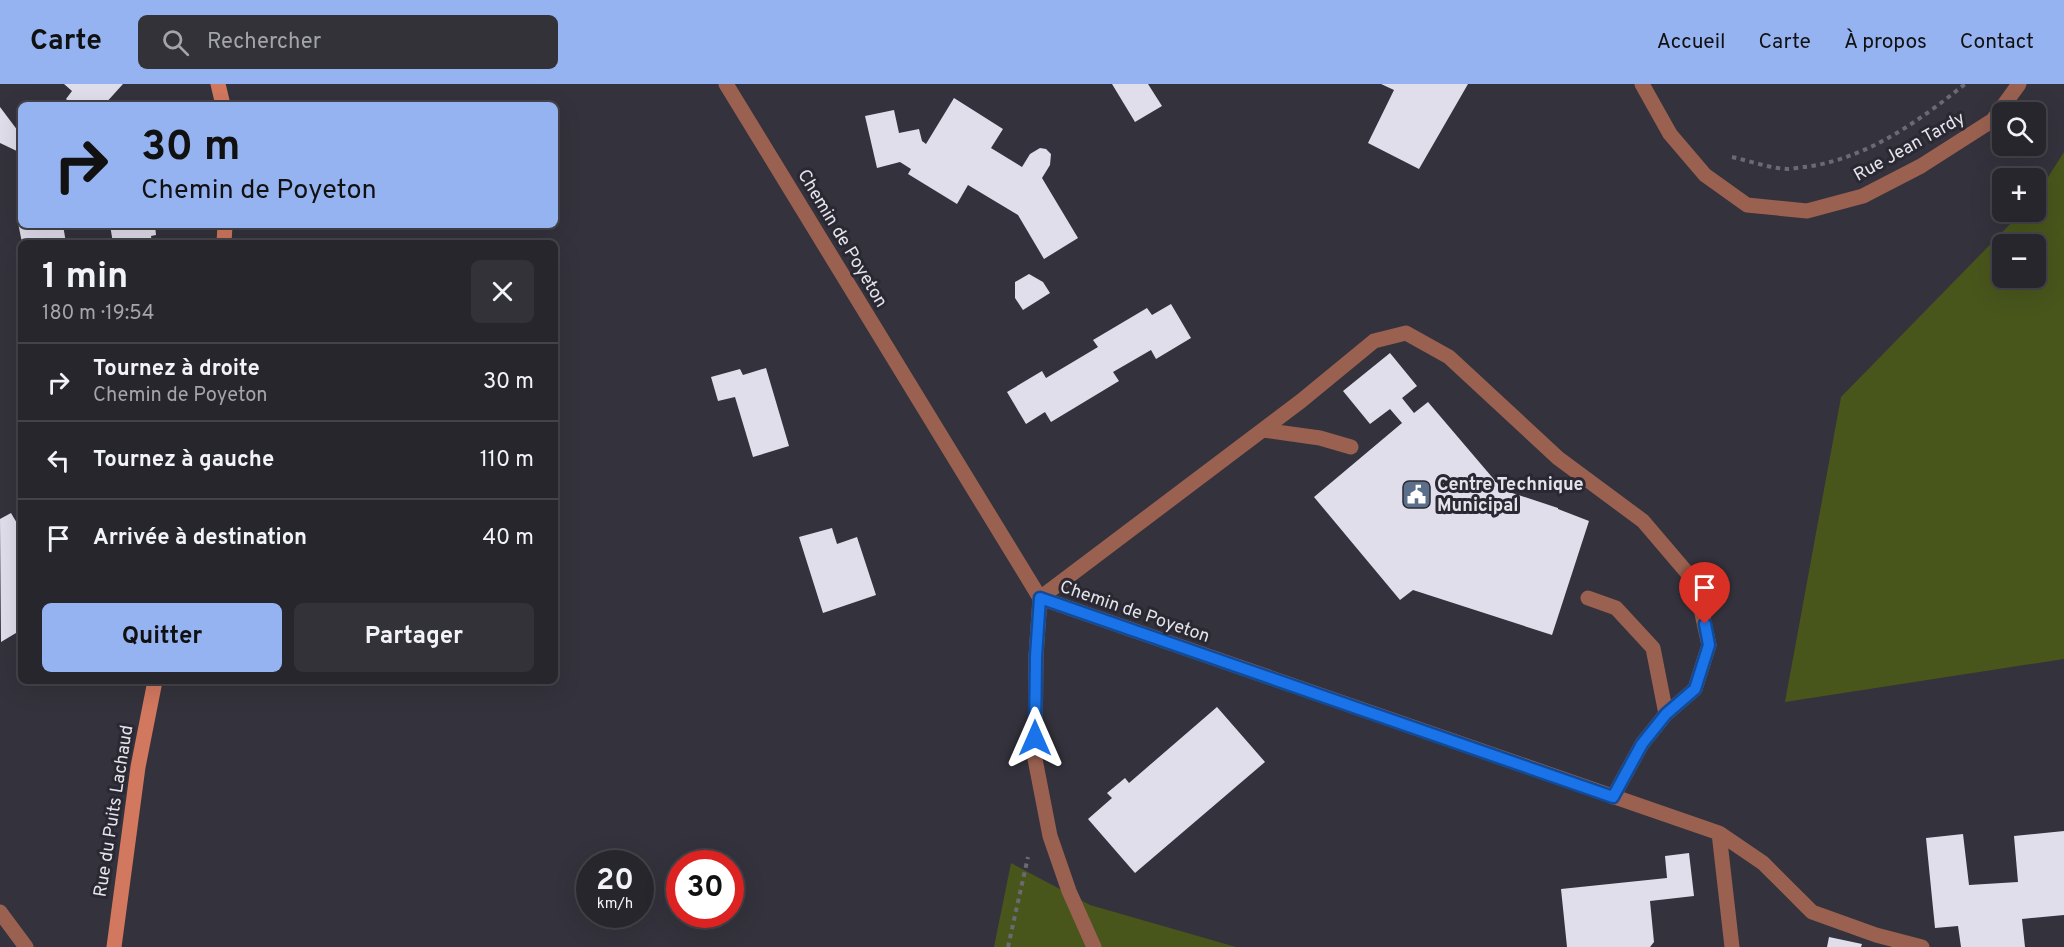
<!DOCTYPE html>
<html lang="fr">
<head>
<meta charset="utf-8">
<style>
  :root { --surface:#27262d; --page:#333239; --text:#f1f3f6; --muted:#a4a5aa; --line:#434349; --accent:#95b2f1 }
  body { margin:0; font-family:Overpass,sans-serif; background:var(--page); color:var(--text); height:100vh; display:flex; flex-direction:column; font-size:22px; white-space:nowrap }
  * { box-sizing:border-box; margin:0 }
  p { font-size:20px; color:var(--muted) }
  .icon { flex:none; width:33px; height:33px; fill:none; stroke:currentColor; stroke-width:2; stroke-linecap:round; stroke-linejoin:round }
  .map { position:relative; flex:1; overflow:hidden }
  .sheet { position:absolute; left:18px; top:156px; width:540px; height:444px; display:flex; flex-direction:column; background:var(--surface); border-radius:9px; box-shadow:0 6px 24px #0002,0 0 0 2px var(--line) }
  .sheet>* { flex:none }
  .top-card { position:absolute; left:18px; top:18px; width:540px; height:126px; border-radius:9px; box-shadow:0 6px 24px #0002,0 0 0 2px var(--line); background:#95b2f1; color:#111; overflow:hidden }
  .controls { position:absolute; left:1992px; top:18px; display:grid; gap:12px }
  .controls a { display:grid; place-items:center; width:54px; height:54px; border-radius:9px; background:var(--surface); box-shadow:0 6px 24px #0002,0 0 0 2px var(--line); font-size:30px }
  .speed { position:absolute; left:576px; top:766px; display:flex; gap:12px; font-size:30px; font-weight:700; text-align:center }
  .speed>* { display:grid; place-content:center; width:78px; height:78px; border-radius:50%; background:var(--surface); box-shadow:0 6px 24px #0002,0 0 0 2px var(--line); line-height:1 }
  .speed small { font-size:15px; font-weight:400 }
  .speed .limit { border:9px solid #d22; background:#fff; color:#111 }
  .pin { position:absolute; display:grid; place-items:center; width:51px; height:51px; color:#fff; margin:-62px -26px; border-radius:50% 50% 50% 0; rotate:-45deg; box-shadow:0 0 6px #0007 }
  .pin .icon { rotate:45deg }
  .me { position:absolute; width:66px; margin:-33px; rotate:0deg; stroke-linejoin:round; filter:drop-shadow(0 0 4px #0008) }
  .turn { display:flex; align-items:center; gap:21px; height:126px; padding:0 24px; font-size:27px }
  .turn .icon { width:78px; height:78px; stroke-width:2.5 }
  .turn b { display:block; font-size:42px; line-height:51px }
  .round { display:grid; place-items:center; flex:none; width:63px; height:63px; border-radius:9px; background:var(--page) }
  .overview { display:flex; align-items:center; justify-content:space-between; height:102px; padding:0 24px }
  h1 { font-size:36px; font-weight:700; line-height:45px }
  .primary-button { display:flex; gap:12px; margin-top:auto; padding:12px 24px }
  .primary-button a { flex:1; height:69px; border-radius:9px; background:var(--accent); color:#111; font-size:24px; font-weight:700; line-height:69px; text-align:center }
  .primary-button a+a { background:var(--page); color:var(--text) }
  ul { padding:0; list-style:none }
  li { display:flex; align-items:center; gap:18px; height:78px; padding:0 24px; border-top:2px solid var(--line) }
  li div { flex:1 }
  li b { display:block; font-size:22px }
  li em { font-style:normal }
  header { display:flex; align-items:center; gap:36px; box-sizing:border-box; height:84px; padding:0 30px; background:var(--accent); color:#111 }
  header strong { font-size:28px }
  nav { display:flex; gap:33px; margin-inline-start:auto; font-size:21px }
  .search { width:420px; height:54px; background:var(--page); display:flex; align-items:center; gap:15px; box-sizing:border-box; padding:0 21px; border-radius:9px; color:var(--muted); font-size:22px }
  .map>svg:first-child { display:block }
  .green { fill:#48561c; fill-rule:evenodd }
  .building { fill:#e1deeb }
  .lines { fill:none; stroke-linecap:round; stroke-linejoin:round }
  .path { stroke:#6b6a73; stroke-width:4; stroke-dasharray:4.5 4.5; stroke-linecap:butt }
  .lane { stroke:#9a6150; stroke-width:15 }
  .street { stroke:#9a6150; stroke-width:15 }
  .secondary { stroke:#d2785e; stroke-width:15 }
  .route-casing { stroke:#114b97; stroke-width:15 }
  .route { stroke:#1a73e8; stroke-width:10 }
  .labels { text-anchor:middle; stroke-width:6; stroke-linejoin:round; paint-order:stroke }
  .street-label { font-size:18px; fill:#e5e4eb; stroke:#2a2832 }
  .poi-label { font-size:18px; font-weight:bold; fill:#e5e4eb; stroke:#2a2832; text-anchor:start }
</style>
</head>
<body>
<header>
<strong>Carte</strong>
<div class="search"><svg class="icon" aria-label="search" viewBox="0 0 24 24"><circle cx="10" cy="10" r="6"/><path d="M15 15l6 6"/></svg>Rechercher</div>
<nav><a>Accueil</a><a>Carte</a><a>À propos</a><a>Contact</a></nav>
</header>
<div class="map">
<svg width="2064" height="863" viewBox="0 0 2064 863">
  <rect width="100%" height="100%" fill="#34323c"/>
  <!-- green -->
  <path class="green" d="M 2064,68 L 2064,575 L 1785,618 L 1841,313 L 2022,128 L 2036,128 L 2036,112 ZM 2002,160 L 2036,160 L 2036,194 L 2002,194 Z
    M 1011,779 L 1090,821 L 1236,863 L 994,863 Z"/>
  <!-- building -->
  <path class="building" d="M 64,0 L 123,0 L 104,21 L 72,21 L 66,15 L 72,7 Z
    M 1112,0 L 1148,0 L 1162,22 L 1135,38 Z
    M 1381,0 L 1468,0 L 1419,85 L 1368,59 L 1394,6 Z
    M 954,14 L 1003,45 L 991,64 L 1022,83 L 1030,70 L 1040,64 L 1046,65 L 1051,70 L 1050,81 L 1042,94 L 1078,154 L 1044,175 L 1018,131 L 968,101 L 957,120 L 908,90 L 911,85 L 900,78 L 877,84 L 865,32 L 894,26 L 899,49 L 919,45 L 922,57 L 926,60 Z
    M 0,23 L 21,51 L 21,69 L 0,59 Z
    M 21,127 L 21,141 L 63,141 L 66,159 L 22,159 L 16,128 Z
    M 110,141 L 155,141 L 156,151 L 151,152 L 152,159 L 113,159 Z
    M 1029,190 L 1043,198 L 1050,209 L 1023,226 L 1015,214 L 1015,198 Z
    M 1171,220 L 1191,254 L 1156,275 L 1151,266 L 1113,288 L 1119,297 L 1051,338 L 1045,328 L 1026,340 L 1007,308 L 1042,287 L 1046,294 L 1098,263 L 1093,256 L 1147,224 L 1152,231 Z
    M 1390,269 L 1417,302 L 1402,314 L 1414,329 L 1428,318 L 1503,406 L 1558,424 L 1558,425 L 1589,437 L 1552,551 L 1413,506 L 1400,516 L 1314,413 L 1402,339 L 1390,325 L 1370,340 L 1343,307 Z
    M 766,284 L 789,362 L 753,373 L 735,313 L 718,317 L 711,293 L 740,285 L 743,291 Z
    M 11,429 L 21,446 L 21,546 L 1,558 L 0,435 Z
    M 832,444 L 837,460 L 857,453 L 876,511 L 823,529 L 799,453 Z
    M 1217,623 L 1265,678 L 1135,789 L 1088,735 L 1112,714 L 1107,709 L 1125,694 L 1129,699 Z
    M 2064,747 L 2064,831 L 2022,835 L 2025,863 L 1961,863 L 1958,842 L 1935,844 L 1926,754 L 1963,750 L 1969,801 L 2018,798 L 2014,752 Z
    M 1689,769 L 1694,812 L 1650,817 L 1654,858 L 1650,863 L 1567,863 L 1561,805 L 1667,794 L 1665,772 Z
    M 1829,853 L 1862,860 L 1861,863 L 1827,863 Z"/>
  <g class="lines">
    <!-- path -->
    <path class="path" d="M 1732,73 C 1750,77 1769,84 1787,85 C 1793,85 1800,83 1805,83 C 1866,75 1918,38 1965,0
      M 1008,863 L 1028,773"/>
    <!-- lane -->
    <path class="lane" d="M 1263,346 L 1320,354 L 1351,363
      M 1040,514 L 1301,317 L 1374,257 L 1406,249 L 1449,273 L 1558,374 L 1643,437 L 1695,498 L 1709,561 L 1695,605 L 1666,630 L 1642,660 L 1613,713
      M 1588,514 L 1616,524 L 1653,564 L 1666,630"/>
    <!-- street -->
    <path class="street" d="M 726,0 L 1040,514 L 1719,749 L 1763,779 L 1812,828 L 1876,851 L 1922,863
      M 1642,0 L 1670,50 L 1705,91 L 1747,121 L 1807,127 L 1863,112 L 1921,82 L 1993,36 L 2019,0
      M 1040,514 L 1036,572 L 1035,675 L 1050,752 L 1069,807 L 1094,863
      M 1719,749 L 1732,863
      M 0,828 L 26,863"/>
    <!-- secondary -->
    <path class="secondary" d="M 218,0 L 223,21
      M 224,159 L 225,141
      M 114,863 L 138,683 L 155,597"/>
  </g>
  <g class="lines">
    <defs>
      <path id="route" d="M 1035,654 L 1036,572 L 1040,514 L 1613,713 L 1642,660 L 1666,630 L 1695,605 L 1709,561 L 1705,540"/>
    </defs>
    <!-- route casing -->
    <use href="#route" class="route-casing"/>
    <!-- route -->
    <use href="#route" class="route"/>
  </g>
  <!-- icons -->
  <defs>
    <symbol id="civic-square" viewBox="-11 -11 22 22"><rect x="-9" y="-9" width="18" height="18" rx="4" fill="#5c6f8a" stroke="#2a2832"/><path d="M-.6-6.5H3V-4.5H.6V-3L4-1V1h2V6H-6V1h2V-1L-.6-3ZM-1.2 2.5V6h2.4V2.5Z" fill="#fff"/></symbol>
  </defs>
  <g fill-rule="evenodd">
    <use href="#civic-square" x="1400" y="394" width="33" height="33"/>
  </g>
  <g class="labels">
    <!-- street labels -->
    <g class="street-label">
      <text transform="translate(1909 62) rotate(-29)" y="6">Rue Jean Tardy</text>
      <text transform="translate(843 154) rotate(59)" y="6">Chemin de Poyeton</text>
      <text transform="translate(1135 527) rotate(19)" y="6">Chemin de Poyeton</text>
      <text transform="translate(113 727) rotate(-81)" y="6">Rue du Puits Lachaud</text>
    </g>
    <!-- poi labels -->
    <g class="poi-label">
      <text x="1437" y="406">Centre Technique<tspan x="1437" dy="21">Municipal</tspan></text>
    </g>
  </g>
</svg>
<div class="controls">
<a><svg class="icon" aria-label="search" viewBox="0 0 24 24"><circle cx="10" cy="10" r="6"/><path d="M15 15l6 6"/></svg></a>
<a>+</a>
<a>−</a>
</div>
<div class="speed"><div>20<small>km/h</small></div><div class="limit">30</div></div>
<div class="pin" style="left:1705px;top:540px;background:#d93025"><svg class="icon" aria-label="arrive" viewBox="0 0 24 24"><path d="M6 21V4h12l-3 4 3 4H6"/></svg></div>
<svg class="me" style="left:1035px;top:654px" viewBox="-20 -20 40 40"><path d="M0-17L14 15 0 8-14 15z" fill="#1a73e8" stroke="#fff" stroke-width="4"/></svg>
<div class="top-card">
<div class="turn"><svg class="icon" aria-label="right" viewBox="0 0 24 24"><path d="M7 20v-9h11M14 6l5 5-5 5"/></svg><div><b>30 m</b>Chemin de Poyeton</div></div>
</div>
<section class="sheet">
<div class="overview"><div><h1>1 min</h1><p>180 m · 19:54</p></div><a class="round"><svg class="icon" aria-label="close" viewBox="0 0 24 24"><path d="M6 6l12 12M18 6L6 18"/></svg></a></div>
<ul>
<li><svg class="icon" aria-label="right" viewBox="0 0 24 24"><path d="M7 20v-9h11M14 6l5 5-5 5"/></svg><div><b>Tournez à droite</b><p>Chemin de Poyeton</p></div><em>30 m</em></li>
<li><svg class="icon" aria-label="left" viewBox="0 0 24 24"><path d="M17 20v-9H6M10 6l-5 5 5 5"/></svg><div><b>Tournez à gauche</b></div><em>110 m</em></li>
<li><svg class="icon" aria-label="arrive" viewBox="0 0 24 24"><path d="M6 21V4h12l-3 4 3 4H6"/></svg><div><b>Arrivée à destination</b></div><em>40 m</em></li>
</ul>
<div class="primary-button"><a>Quitter</a><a>Partager</a></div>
</section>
</div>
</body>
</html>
